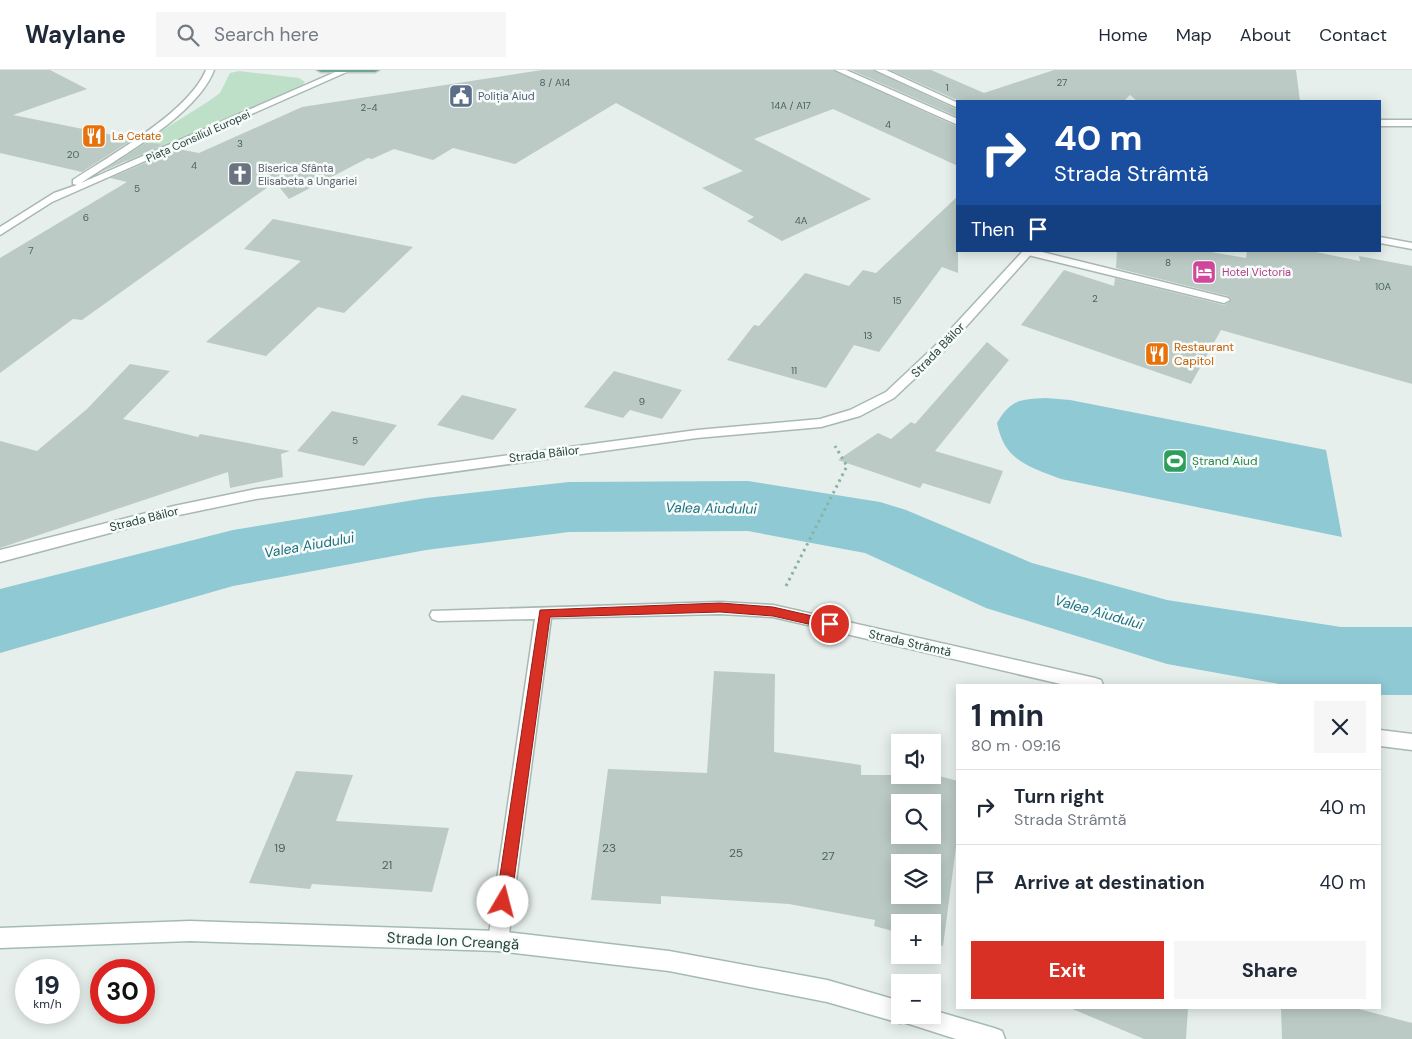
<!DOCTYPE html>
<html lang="en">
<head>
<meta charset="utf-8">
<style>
  :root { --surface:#fff; --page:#f6f6f7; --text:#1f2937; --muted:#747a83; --line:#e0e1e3; --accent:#d93025 }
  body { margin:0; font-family:"DM Sans",sans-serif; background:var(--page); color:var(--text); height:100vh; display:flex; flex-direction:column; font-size:19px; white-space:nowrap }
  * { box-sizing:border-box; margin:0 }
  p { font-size:16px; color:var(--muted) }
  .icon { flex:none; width:28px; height:28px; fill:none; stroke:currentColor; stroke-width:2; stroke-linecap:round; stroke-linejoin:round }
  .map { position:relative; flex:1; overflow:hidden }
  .drawer { position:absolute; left:956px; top:614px; width:425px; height:325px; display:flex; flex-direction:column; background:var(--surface); border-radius:0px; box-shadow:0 2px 12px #0003 }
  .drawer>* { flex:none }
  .guide { position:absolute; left:956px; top:30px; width:425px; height:152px; border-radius:0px; box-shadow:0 2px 12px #0003; background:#1a4fa0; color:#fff; overflow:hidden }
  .controls { position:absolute; left:891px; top:664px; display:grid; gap:10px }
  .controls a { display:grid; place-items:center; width:50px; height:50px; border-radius:0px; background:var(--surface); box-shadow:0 2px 12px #0003; font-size:25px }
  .speed { position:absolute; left:15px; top:889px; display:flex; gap:10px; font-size:25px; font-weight:700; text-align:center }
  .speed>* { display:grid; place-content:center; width:65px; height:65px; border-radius:50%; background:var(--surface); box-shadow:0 2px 12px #0003; line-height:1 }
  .speed small { font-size:12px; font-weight:400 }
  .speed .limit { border:8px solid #d22; background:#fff; color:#111 }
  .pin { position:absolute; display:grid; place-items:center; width:42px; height:42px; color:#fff; margin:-21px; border:2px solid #fff; border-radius:50%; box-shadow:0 1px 5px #0007 }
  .me { position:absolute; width:55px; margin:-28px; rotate:8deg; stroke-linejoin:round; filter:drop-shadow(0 0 4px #0008) }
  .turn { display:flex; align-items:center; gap:18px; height:105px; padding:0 15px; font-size:22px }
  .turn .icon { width:65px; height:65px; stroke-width:2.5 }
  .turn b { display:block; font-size:35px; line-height:42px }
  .then { display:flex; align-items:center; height:48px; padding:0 15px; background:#0003; gap:10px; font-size:19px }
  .round { display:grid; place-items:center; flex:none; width:52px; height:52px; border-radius:0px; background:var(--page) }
  .head { display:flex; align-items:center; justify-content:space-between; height:85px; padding:0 15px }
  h1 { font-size:30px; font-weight:700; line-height:38px }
  .button { display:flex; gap:10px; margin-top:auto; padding:10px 15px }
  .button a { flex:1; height:58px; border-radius:0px; background:var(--accent); color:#fff; font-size:20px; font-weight:700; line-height:58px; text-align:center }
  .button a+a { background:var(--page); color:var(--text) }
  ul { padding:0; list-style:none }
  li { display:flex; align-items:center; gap:15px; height:75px; padding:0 15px; border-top:1px solid var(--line) }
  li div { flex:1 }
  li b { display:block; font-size:19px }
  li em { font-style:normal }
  header { display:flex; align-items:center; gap:30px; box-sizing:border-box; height:70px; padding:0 25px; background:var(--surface); border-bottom:1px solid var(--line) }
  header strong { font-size:24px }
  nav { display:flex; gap:28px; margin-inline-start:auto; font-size:18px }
  .search { width:350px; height:45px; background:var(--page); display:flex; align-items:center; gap:12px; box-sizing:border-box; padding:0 18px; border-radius:0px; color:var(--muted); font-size:19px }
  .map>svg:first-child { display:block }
  .green { fill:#bfe0c8 }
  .water { fill:#8ec9d4 }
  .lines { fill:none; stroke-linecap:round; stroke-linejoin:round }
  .river { fill:#8ec9d4; fill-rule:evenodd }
  .building { fill:#bbcac4; fill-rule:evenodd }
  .lane-casing { stroke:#a8b8b2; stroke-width:3 }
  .street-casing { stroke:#a8b8b2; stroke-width:3 }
  .secondary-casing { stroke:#a4bbb3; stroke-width:3 }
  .primary-casing { stroke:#c2cac8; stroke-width:3 }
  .path { stroke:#86b3a5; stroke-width:3; stroke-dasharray:2.5 4; stroke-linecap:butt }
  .lane { fill:#fff; fill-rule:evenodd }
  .street { fill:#fff; fill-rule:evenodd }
  .secondary { fill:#fff; fill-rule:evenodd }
  .primary { fill:#6aa596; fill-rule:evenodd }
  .route { fill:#d93025; stroke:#8d1f18 }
  .labels { text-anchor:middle; stroke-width:5; stroke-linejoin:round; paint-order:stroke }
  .number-label { font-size:10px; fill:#4a645c }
  .far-service-label { font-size:11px; fill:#4e5e75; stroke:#f7fbf9; text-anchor:start }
  .far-food-label { font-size:11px; fill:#c56008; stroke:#f7fbf9; text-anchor:start }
  .far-street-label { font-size:11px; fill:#24423a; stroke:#f7fbf9 }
  .far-worship-label { font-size:11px; fill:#5b616d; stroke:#f7fbf9; text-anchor:start }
  .far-hotel-label { font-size:11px; fill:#b23c85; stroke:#f7fbf9; text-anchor:start }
  .food-label { font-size:12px; fill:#c56008; stroke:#f7fbf9; text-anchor:start }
  .street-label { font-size:12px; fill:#24423a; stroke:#f7fbf9 }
  .leisure-label { font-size:12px; fill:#27864d; stroke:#f7fbf9; text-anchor:start }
  .near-number-label { font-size:12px; fill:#4a645c }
  .water-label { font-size:14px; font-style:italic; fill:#1c6f80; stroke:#f7fbf9 }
  .near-street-label { font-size:15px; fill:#24423a; stroke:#f7fbf9 }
</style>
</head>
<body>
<header>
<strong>Waylane</strong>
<div class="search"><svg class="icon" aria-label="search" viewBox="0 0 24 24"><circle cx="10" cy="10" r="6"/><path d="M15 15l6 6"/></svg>Search here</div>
<nav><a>Home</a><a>Map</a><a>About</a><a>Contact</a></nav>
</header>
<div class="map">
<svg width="1412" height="969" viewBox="0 0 1412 969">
  <rect width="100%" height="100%" fill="#e6efeb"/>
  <!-- green -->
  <path class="green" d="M 239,1 L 299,8 L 305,12 L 299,19 L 129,92 L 117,89 L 209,31 L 220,23 L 230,3 Z"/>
  <!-- water -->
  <path class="water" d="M 1046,328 L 1070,330 L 1326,380 L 1342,467 L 1061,409 C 1028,397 1004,390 997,353 C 1010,330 1020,329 1046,328 Z"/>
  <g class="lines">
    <!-- river -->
    <path class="river" d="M 748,411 L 880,432 L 906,440 L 1032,493 L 1167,530 L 1341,557 L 1412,557 L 1412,625 L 1380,625 L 1380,615 L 1285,615 L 1167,594 L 986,538 L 865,483 L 748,461 L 569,462 L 426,480 L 233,516 L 0,583 L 0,519 L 233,460 L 426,428 L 569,412 Z"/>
  </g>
  <!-- building -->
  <path class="building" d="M 0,0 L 50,0 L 87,19 L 13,45 L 133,69 L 82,102 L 0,83 Z
    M 542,0 L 833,0 L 958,57 L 958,96 L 833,39 L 754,69 L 871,129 L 782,171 L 747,151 L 754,147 L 702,118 L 743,101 L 616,33 L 515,94 L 453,78 L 433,90 L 394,79 L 372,89 L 368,88 L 289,129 L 275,112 L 82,250 L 73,249 L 0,303 L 0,188 L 127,112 L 110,108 L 178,79 L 199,83 L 302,37 Z
    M 851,0 L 873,0 L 958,40 L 958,47 Z
    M 890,0 L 931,0 L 984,23 L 1054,0 L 1296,0 L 1300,31 L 1137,31 L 1130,25 L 1124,31 L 959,31 Z
    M 147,72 L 162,75 L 101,102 L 137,79 Z
    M 958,126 L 958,203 L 942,197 L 879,282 L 854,275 L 826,318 L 727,290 L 754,255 L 759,256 L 805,203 L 849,216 L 863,200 L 876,203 Z
    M 273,149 L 413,177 L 344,243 L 318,237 L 266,286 L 206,272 L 301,191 L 244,179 Z
    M 1117,181 L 1205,181 L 1246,188 L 1247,181 L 1311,181 L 1360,191 L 1359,186 L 1412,196 L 1412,314 L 1221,260 L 1191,314 L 1021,255 L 1064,200 L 1114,216 L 1115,208 L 1224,235 L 1232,230 L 1228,226 L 1116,198 Z
    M 987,272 L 1009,290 L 935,381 L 1003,401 L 990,434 L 923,413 L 920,418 L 838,390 L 878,363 L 891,369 L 911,352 L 915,354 Z
    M 130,294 L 170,301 L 123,349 L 198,367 L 200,364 L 290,381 L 281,384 L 283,407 L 230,418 L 228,402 L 0,478 L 0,371 L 37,381 L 87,339 Z
    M 614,301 L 682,320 L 662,349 L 630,340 L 623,348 L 584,337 Z
    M 462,325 L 517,339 L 493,370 L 437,355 Z
    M 332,341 L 397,355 L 364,396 L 297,381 Z
    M 714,601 L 775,604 L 774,682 L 861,695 L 861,705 L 935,705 L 958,711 L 958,762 L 943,876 L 932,872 L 932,852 L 900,852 L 900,863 L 874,856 L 875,850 L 789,834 L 661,826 L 661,834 L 591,830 L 608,699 L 707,703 ZM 900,732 L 932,732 L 932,765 L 900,765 ZM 900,792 L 932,792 L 932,825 L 900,825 Z
    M 296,701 L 353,705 L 336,751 L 449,758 L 432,822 L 312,814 L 310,819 L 249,813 Z
    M 1070,938 L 1188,938 L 1186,969 L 1144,969 Z
    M 1281,938 L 1355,938 L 1412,953 L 1412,969 L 1282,969 Z"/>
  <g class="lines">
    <defs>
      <path id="lane" d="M 1038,181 L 1228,228 L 1230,230 L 1224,233 L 1024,184 L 1023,182 Z"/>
      <path id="street" d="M 206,0 L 214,0 C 197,45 121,86 81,113 L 340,0 L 349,1 L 52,132 L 0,165 L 0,157 L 54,123 L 77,115 L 73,114 L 73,110 C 111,85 189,42 206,0 Z
        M 835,0 L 846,0 L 958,49 L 958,55 Z
        M 875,0 L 886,0 L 958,33 L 958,38 Z
        M 1380,50 L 1412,50 L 1412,56 L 1380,56 Z
        M 1380,167 L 1412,173 L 1412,179 L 1380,173 Z
        M 1023,181 L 1034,181 L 945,280 L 894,328 L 860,346 L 821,357 L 697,368 L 256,429 L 174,446 L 0,492 L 0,480 L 174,436 L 256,419 L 697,360 L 820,349 L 850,340 L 886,322 L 937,274 Z
        M 720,532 L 773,535 L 1095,608 L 1101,610 L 1103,615 L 1065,615 L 773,547 L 720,544 L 551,548 L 508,871 L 505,878 L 498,881 L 491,878 L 488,871 L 535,549 L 438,551 L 432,549 L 430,545 L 432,541 Z
        M 1380,660 L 1412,664 L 1412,680 L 1380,676 Z"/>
      <path id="secondary" d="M 190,851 L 498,861 L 669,881 L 827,910 L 900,931 L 900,945 L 932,945 L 932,940 L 994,958 L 1002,961 L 1005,969 L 956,969 L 903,952 L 900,953 L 827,932 L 669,901 L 498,881 L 190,871 L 0,878 L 0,858 Z"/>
      <path id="primary" d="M 317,0 L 379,0 L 375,2 L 321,2 Z"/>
    </defs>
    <!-- lane casing -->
    <use href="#lane" class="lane-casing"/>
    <!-- street casing -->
    <use href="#street" class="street-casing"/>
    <!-- secondary casing -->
    <use href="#secondary" class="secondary-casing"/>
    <!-- primary casing -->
    <use href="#primary" class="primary-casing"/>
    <!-- path -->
    <path class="path" d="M 786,516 L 847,396 L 835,376"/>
    <!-- lane -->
    <use href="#lane" class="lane"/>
    <!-- street -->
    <use href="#street" class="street"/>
    <!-- secondary -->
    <use href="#secondary" class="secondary"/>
    <!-- primary -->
    <use href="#primary" class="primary"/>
  </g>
  <!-- route -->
  <path class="route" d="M 720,533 L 773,537 L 830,550 L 836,554 L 830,559 L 773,546 L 720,542 L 550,547 L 511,832 L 508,838 L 503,840 L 498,838 L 496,832 L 540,540 Z"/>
  <!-- icons -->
  <defs>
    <symbol id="civic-square" viewBox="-11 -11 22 22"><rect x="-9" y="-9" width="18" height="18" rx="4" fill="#5c6f8a" stroke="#f7fbf9"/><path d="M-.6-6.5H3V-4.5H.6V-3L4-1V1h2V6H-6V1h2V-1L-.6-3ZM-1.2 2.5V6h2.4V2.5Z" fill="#fff"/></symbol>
    <symbol id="restaurant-square" viewBox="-11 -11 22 22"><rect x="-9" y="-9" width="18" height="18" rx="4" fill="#e8710a" stroke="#f7fbf9"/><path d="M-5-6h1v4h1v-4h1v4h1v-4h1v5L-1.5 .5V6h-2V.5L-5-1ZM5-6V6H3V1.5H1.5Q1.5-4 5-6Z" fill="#fff"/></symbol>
    <symbol id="church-square" viewBox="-11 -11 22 22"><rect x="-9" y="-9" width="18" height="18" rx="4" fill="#6b7280" stroke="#f7fbf9"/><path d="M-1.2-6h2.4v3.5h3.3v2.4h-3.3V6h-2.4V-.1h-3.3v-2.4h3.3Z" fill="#fff"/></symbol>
    <symbol id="hotel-square" viewBox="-11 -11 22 22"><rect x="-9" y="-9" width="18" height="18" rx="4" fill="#d1479c" stroke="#f7fbf9"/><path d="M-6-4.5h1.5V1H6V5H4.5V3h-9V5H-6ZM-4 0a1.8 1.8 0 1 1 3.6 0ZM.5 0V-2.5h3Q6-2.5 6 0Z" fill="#fff"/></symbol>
    <symbol id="stadium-square" viewBox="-11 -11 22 22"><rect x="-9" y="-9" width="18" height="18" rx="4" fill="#2e9e5b" stroke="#f7fbf9"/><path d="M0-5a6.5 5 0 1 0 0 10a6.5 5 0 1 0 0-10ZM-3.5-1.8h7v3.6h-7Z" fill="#fff"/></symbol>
  </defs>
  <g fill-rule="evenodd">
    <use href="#civic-square" x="447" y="12" width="28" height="28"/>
    <use href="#restaurant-square" x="80" y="52" width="28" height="28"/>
    <use href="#church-square" x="226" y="90" width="28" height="28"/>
    <use href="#hotel-square" x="1190" y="188" width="28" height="28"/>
    <use href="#restaurant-square" x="1143" y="270" width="28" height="28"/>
    <use href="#stadium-square" x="1161" y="377" width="28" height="28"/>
  </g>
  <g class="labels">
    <!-- number labels -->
    <g class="number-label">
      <text x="555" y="16">8 / A14</text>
      <text x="1062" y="16">27</text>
      <text x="947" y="21">1</text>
      <text x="791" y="39">14A / A17</text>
      <text x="369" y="41">2-4</text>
      <text x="888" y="58">4</text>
      <text x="240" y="77">3</text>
      <text x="73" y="88">20</text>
      <text x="194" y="99">4</text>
      <text x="137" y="122">5</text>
      <text x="86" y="151">6</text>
      <text x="801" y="154">4A</text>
      <text x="31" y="184">7</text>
      <text x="1168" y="196">8</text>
      <text x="1383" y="220">10A</text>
      <text x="1095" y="232">2</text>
      <text x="897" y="234">15</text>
      <text x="868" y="269">13</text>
      <text x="794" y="304">11</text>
      <text x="642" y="335">9</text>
      <text x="355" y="374">5</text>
    </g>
    <!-- far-service labels -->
    <g class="far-service-label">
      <text x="478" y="30">Poliția Aiud</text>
    </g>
    <!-- far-food labels -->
    <g class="far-food-label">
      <text x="112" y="70">La Cetate</text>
    </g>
    <!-- far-street labels -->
    <g class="far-street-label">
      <text transform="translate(198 66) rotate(-24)" y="4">Piața Consiliul Europei</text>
    </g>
    <!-- far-worship labels -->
    <g class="far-worship-label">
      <text x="258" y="102">Biserica Sfânta<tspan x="258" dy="13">Elisabeta a Ungariei</tspan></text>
    </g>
    <!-- far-hotel labels -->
    <g class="far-hotel-label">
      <text x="1222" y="206">Hotel Victoria</text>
    </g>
    <!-- food labels -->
    <g class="food-label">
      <text x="1174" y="281">Restaurant<tspan x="1174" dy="14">Capitol</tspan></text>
    </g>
    <!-- street labels -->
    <g class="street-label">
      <text transform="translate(938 280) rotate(-46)" y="4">Strada Băilor</text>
      <text transform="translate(544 384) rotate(-7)" y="4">Strada Băilor</text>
      <text transform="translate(144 449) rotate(-14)" y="4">Strada Băilor</text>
      <text transform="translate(910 573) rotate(13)" y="4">Strada Strâmtă</text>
    </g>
    <!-- leisure labels -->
    <g class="leisure-label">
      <text x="1192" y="395">Ștrand Aiud</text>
    </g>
    <!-- near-number labels -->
    <g class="near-number-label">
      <text x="280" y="782">19</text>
      <text x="609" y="782">23</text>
      <text x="736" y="787">25</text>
      <text x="828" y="790">27</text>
      <text x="387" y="799">21</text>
    </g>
    <!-- water labels -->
    <g class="water-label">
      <text transform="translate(711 438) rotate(1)" y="5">Valea Aiudului</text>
      <text transform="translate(309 475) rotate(-10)" y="5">Valea Aiudului</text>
      <text transform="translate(1099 542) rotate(16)" y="5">Valea Aiudului</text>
    </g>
    <!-- near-street labels -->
    <g class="near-street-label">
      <text transform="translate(453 871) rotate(3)" y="5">Strada Ion Creangă</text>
    </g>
  </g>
</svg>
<div class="controls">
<a><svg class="icon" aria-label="sound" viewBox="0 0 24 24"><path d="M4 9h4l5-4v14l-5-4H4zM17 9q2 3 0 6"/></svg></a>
<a><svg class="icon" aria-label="search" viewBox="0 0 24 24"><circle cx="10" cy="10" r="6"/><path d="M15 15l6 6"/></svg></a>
<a><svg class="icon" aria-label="layers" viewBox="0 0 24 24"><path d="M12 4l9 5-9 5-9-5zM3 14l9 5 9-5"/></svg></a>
<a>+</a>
<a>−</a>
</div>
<div class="speed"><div>19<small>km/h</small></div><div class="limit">30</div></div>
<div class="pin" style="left:830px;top:554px;background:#d93025"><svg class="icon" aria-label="arrive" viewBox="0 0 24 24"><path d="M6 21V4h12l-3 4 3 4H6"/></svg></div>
<svg class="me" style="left:503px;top:832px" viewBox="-20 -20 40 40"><circle r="19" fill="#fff"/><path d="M0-13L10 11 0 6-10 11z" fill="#d93025"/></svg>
<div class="guide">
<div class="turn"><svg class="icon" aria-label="right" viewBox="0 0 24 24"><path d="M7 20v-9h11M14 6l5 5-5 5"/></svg><div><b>40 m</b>Strada Strâmtă</div></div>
<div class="then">Then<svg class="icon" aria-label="arrive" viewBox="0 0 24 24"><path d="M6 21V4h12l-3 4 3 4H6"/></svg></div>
</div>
<section class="drawer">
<div class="head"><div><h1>1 min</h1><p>80 m · 09:16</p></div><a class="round"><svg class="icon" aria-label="close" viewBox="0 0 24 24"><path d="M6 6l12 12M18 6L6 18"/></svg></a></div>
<ul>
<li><svg class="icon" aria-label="right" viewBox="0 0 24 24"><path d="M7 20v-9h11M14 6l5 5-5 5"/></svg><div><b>Turn right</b><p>Strada Strâmtă</p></div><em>40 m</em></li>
<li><svg class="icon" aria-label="arrive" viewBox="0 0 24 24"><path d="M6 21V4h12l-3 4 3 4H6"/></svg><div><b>Arrive at destination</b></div><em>40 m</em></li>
</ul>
<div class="button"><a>Exit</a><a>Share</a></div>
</section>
</div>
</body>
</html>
